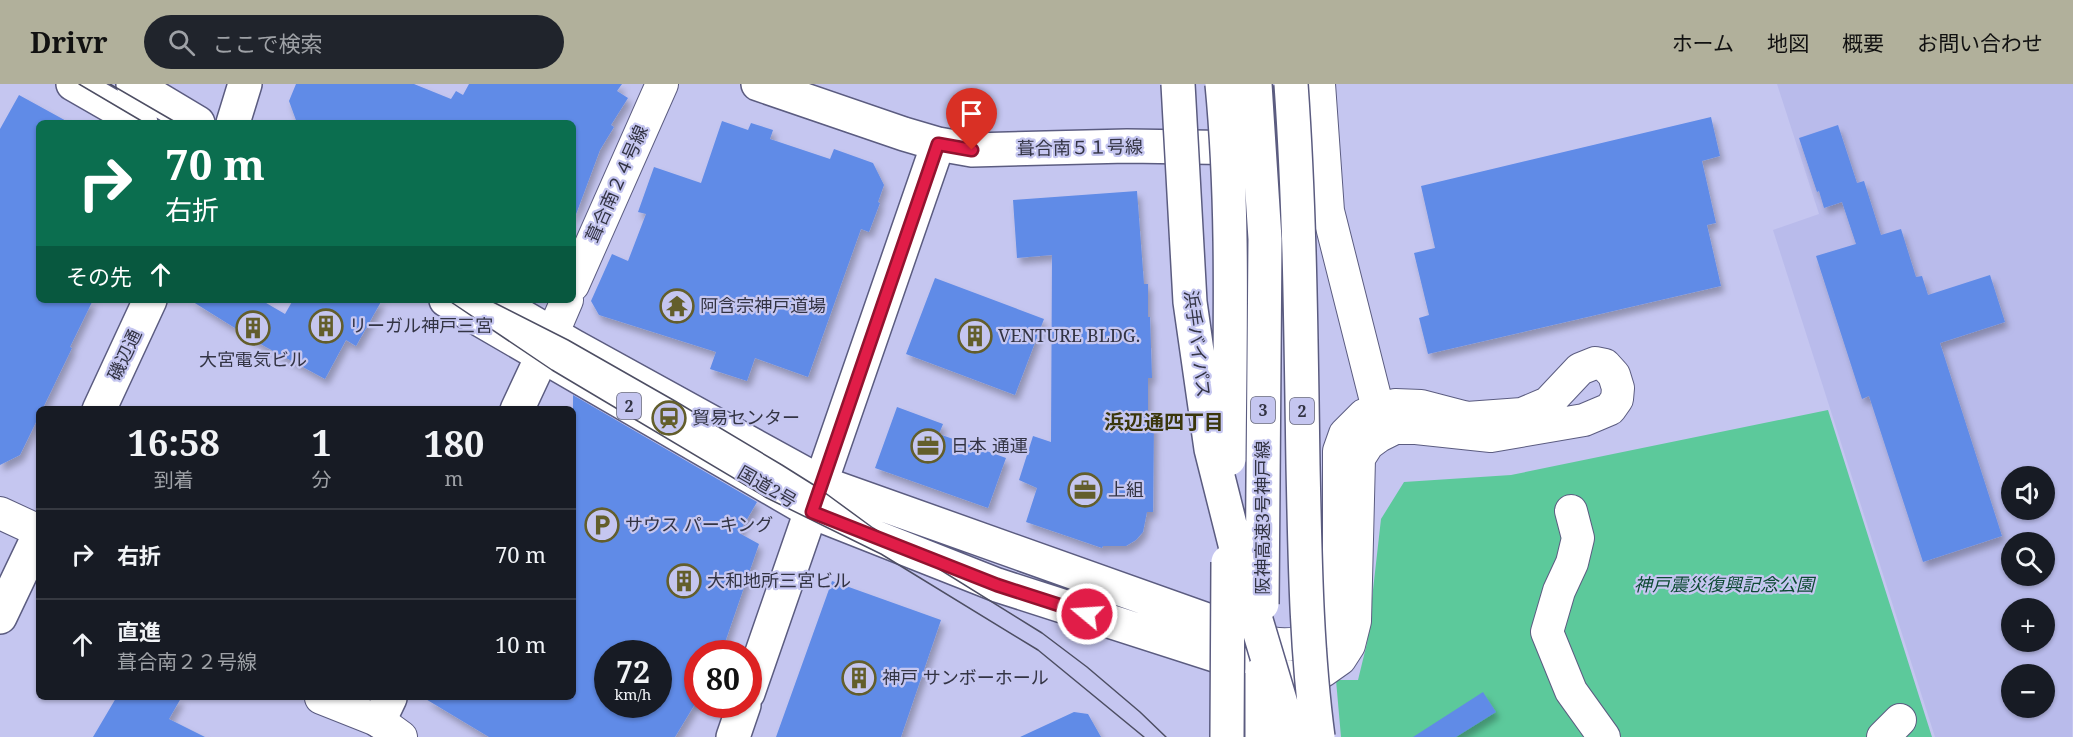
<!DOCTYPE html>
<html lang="ja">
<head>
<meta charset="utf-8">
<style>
  :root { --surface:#171b24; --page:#20242c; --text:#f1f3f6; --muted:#9ea1a6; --line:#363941; --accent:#b1b09b }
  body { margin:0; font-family:"Noto Serif","Noto Sans JP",serif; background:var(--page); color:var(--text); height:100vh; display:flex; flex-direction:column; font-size:22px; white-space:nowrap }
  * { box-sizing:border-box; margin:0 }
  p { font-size:20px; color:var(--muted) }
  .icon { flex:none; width:33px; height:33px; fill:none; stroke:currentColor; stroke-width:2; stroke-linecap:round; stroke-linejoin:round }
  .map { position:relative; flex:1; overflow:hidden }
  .side { position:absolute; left:36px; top:322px; width:540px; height:294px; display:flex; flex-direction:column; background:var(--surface); border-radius:9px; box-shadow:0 2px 4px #0004 }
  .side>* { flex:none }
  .guide { position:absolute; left:36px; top:36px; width:540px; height:183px; border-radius:9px; box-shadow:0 2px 4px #0004; background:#0b6e4f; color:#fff; overflow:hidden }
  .controls { position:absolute; left:2001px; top:382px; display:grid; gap:12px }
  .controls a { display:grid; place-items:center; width:54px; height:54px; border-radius:50%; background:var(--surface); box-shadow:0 2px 4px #0004; font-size:30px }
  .speed { position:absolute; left:594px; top:556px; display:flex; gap:12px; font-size:30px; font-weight:700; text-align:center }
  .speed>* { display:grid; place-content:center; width:78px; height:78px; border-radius:50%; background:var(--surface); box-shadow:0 2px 4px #0004; line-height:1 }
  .speed small { font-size:15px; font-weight:400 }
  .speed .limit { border:9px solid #d22; background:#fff; color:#111 }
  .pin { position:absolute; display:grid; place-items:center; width:51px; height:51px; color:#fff; margin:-62px -26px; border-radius:50% 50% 50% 0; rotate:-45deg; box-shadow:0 0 6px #0007 }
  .pin .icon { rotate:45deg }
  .me { position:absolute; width:66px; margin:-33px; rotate:288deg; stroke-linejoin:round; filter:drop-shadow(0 0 4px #0008) }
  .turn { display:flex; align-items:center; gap:21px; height:126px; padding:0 30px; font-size:27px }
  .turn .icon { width:78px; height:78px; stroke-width:2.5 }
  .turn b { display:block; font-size:42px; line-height:51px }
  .then { display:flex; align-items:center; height:57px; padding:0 30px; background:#0003; gap:12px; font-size:22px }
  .eta { display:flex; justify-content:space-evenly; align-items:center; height:102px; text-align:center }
  .eta b { font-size:36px; font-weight:700; line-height:42px }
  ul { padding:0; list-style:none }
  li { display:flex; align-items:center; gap:18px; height:90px; padding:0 30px; border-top:2px solid var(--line) }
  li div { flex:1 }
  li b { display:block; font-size:22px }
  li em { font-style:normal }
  header { display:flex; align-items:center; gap:36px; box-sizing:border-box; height:84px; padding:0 30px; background:var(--accent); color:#111 }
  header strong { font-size:28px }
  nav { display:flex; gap:33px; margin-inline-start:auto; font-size:21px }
  .search { width:420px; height:54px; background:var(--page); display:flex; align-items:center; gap:15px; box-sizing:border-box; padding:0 21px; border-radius:33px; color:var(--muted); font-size:22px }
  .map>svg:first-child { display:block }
  .built { fill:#b9bbeb; fill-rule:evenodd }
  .green { fill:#5cc99b }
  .building { fill:#608be7; fill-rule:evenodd; filter:url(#shadow) }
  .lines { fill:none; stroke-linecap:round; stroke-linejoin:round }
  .street-casing { stroke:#5b5c80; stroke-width:34 }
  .secondary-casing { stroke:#5b5c80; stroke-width:36 }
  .highway-casing { stroke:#5b5c80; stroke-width:36 }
  .street { stroke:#fff; stroke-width:32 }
  .secondary { stroke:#fff; stroke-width:33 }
  .highway { stroke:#fff; stroke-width:33 }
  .tram { stroke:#4d4e63; stroke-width:1.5 }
  .highway-bridge-casing { stroke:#5b5c80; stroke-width:36; stroke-linecap:butt }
  .highway-bridge { stroke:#fff; stroke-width:33 }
  .route-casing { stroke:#92132f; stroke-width:15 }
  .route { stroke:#e11d48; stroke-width:10 }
  .labels { text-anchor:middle; stroke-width:4.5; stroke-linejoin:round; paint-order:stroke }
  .shield { fill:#c5c6f0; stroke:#5f6078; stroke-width:1.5 }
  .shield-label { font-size:16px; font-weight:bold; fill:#333444 }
  .street-label { font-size:18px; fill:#333444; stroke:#c5c6f0 }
  .poi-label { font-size:18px; fill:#333444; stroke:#c5c6f0; text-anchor:start }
  .park-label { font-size:18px; font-style:italic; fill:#0d4933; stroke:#c5c6f0 }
  .neighbourhood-label { font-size:20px; font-weight:bold; fill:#3a360b; stroke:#c5c6f0 }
</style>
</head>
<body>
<header>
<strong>Drivr</strong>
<div class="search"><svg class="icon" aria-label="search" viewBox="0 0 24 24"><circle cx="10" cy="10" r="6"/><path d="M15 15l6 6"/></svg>ここで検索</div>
<nav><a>ホーム</a><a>地図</a><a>概要</a><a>お問い合わせ</a></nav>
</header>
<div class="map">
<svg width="2073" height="653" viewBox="0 0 2073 653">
  <defs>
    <filter id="shadow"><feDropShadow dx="3.5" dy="6" stdDeviation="3" flood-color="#0004"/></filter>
  </defs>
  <rect width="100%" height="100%" fill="#c5c6f0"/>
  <!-- built -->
  <path class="built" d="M 1777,0 L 2073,0 L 2072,653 L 1935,653 L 1773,146 L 1819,130 ZM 2012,393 L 2044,393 L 2044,426 L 2012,426 ZM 2012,459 L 2044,459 L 2044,492 L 2012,492 ZM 2012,525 L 2044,525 L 2044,558 L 2012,558 ZM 2012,591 L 2044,591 L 2044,624 L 2012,624 Z"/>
  <!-- green -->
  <path class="green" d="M 1828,326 L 1932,653 L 1341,653 L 1336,596 L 1358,596 L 1367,559 L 1381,435 L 1404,398 L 1511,391 Z"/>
  <!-- building -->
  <path class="building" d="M 296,0 L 414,0 L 451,15 L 456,7 L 463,11 L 469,0 L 622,0 L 617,7 L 628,14 L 611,41 L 614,43 L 600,66 L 575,133 L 573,133 L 573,39 L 297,39 L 289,17 Z
    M 19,11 L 70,39 L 39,39 L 39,216 L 93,216 L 70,263 L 72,264 L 42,326 L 39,326 L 39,332 L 20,371 L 0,381 L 0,45 Z
    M 1711,33 L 1720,72 L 1702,77 L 1716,139 L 1707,141 L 1721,202 L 1428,270 L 1419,234 L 1429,231 L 1414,169 L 1435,164 L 1421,102 Z
    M 722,37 L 748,46 L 751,39 L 773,46 L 770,55 L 830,75 L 834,65 L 873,79 L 884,101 L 878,118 L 880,119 L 869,148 L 861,145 L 808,293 L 755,274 L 747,297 L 710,285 L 716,268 L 599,231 L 591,217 L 612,170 L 628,177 L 646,130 L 638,128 L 654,83 L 701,99 Z
    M 1838,41 L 1857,99 L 1864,97 L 1881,151 L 1901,145 L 1916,193 L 1922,192 L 1928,211 L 1990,191 L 2005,238 L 1940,259 L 2002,452 L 1923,478 L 1869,312 L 1862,315 L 1816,172 L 1856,160 L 1842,118 L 1824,124 L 1819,107 L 1817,108 L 1799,54 Z
    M 1137,107 L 1144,200 L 1148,200 L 1148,233 L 1150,233 L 1152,294 L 1148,294 L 1148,337 L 1154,338 L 1153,428 L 1147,428 L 1143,448 L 1136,456 L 1126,462 L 1103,462 L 1102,464 L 1026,438 L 1037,404 L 1019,396 L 1033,352 L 1051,358 L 1052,171 L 1017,174 L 1013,116 Z
    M 935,194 L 1044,235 L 1015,311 L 906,270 Z
    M 190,216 L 261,216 L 285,230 L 293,216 L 382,216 L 356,262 L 346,256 L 325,295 L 264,262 Z
    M 573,311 L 757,418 L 739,449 L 759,460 L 721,570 L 698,570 L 698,615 L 675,653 L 489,653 L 424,614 L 573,614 ZM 608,570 L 658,570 L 658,621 L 608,621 Z
    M 897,323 L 943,340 L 939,350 L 1006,374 L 988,424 L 875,384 Z
    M 832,497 L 941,536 L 901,653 L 776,653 Z
    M 1483,608 L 1496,628 L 1456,653 L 1413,653 Z
    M 116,614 L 181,614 L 169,635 L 205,653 L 93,653 Z
    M 1074,628 L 1088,630 L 1101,653 L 1020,653 Z"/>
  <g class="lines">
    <defs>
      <path id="street" d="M 1319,0 L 1328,127 L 1375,313 L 1377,326 L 1375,347
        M 573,201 L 662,0
        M 552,251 L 567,216
        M 1571,427 L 1578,454 L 1572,479 L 1559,507 L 1547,548 L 1571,607 L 1604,653
        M 0,429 L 39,447
        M 1271,589 L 1299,594 L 1323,587 L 1340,575 L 1349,561 L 1355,537 L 1359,374 L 1368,360 L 1379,352 L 1395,344 L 1416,344 L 1491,352 L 1584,336 L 1610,325 L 1617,315 L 1618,304 L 1614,291 L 1605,281 L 1595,279 L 1580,285 L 1548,319 L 1522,330 L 1467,334 L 1421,322 L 1395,321 L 1364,331 L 1345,350 L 1339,367 L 1339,530 C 1325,554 1298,564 1271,559
        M 321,614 L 379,637 L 401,653
        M 1883,653 L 1900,636"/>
      <path id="secondary" d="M 758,0 L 904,50 L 938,60 L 972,66 L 1127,62 L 1256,64
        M 233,39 L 245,0
        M 99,326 L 150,216
        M 517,326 L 552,251
        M 0,533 L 39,451
        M 748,609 L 938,60
        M 379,637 L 390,614
        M 733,653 L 744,621"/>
      <path id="highway" d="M 73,0 L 141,39
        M 133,0 L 198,39
        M 446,216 L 812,428 L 997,501 L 1271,589
        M 494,216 L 575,263 L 822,399 L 1252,552"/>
    </defs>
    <!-- street casing -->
    <use href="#street" class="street-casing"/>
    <!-- secondary casing -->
    <use href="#secondary" class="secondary-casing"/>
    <!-- highway casing -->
    <use href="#highway" class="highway-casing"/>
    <!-- street -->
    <use href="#street" class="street"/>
    <!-- secondary -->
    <use href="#secondary" class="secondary"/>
    <!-- highway -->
    <use href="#highway" class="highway"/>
    <!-- tram -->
    <path class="tram" d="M 79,0 L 145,39
      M 110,0 L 177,39
      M 448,216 L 552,286 L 767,414 L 881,470 L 1038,566 L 1144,653
      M 489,216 L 568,256 L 675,317 L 782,381 L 817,403 L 873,444 L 1042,549 L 1087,583 L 1140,628 L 1166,653"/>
    <defs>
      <path id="highway-bridge" d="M 1178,0 L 1190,218 L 1211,365 L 1244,496 L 1291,653
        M 1222,0 C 1234,124 1230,251 1229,375
        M 1255,0 L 1265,155 L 1262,520
        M 1291,0 C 1300,127 1301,254 1303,381 C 1305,472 1306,563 1318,653
        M 1227,653 L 1228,478
        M 1262,653 L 1262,589"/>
    </defs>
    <!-- highway-bridge casing -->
    <use href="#highway-bridge" class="highway-bridge-casing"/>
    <!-- highway-bridge -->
    <use href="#highway-bridge" class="highway-bridge"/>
  </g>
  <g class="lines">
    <defs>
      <path id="route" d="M 972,66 L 938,60 L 812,428 L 997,501 L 1087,530"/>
    </defs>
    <!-- route casing -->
    <use href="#route" class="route-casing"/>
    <!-- route -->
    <use href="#route" class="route"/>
  </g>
  <!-- icons -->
  <defs>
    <symbol id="temple-ring" viewBox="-11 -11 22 22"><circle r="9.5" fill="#c5c6f0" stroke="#635e2b" stroke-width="1.5"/><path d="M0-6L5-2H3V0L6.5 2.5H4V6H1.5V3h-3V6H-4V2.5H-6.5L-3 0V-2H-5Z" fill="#635e2b"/></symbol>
    <symbol id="building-ring" viewBox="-11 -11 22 22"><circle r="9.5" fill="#c5c6f0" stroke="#635e2b" stroke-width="1.5"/><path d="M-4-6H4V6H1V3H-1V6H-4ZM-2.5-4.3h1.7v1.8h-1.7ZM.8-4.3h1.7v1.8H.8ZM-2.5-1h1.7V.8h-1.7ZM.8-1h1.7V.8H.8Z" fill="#635e2b"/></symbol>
    <symbol id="station-ring" viewBox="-11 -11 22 22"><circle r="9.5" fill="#c5c6f0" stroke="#635e2b" stroke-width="1.5"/><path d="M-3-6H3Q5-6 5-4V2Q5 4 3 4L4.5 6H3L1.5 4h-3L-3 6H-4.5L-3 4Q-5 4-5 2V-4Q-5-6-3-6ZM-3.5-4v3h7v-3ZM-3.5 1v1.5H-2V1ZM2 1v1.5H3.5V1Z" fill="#635e2b"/></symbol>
    <symbol id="office-ring" viewBox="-11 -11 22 22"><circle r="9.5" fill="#c5c6f0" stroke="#635e2b" stroke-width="1.5"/><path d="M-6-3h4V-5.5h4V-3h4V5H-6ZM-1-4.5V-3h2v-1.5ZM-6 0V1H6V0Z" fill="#635e2b"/></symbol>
    <symbol id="parking-ring" viewBox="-11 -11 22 22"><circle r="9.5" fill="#c5c6f0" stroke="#635e2b" stroke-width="1.5"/><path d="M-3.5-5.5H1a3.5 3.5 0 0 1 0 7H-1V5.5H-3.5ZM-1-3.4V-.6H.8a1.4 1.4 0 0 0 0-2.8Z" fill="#635e2b"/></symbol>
  </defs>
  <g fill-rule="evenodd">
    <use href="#temple-ring" x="658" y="203" width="38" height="38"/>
    <use href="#building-ring" x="307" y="223" width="38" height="38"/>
    <use href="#building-ring" x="234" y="225" width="38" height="38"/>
    <use href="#building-ring" x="956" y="233" width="38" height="38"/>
    <use href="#station-ring" x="650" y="315" width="38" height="38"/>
    <use href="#office-ring" x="909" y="343" width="38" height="38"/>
    <use href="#office-ring" x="1066" y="387" width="38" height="38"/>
    <use href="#parking-ring" x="583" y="422" width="38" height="38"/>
    <use href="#building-ring" x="665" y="478" width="38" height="38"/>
    <use href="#building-ring" x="840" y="575" width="38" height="38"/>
  </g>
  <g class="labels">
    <!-- shield labels -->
    <g class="shield">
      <rect x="617" y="309" width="24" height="26" rx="4.5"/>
      <rect x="1251" y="313" width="24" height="26" rx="4.5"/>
      <rect x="1290" y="314" width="24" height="26" rx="4.5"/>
    </g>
    <g class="shield-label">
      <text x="629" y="328">2</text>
      <text x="1263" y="332">3</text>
      <text x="1302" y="333">2</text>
    </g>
    <!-- street labels -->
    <g class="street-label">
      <text transform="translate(1080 64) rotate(-1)" y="6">葺合南５１号線</text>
      <text transform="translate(617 100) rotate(-66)" y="6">葺合南２４号線</text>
      <text transform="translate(1197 260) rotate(83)" y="6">浜手バイパス</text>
      <text transform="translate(125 271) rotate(-65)" y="6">磯辺通</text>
      <text transform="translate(767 403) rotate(30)" y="6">国道2号</text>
      <text transform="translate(1263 434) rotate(-90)" y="6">阪神高速3号神戸線</text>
    </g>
    <!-- poi labels -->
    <g class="poi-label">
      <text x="700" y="228">阿含宗神戸道場</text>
      <text x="349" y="248">リーガル神戸三宮</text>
      <text x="998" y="258">VENTURE BLDG.</text>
      <text x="253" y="282" text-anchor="middle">大宮電気ビル</text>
      <text x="692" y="340">貿易センター</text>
      <text x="951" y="368">日本 通運</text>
      <text x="1108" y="412">上組</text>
      <text x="625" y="447">サウス パーキング</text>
      <text x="707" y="503">大和地所三宮ビル</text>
      <text x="882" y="600">神戸 サンボーホール</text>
    </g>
    <!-- park labels -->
    <g class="park-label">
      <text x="1724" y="507">神戸震災復興記念公園</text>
    </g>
    <!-- neighbourhood labels -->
    <g class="neighbourhood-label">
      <text x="1164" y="345">浜辺通四丁目</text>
    </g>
  </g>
</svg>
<div class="controls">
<a><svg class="icon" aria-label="sound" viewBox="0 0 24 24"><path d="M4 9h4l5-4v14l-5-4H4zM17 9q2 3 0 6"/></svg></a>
<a><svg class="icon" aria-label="search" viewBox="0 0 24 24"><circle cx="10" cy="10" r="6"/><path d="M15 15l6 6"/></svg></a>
<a>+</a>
<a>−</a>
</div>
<div class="speed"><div>72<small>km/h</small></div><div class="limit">80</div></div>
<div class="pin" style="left:972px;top:66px;background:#d93025"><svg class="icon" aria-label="arrive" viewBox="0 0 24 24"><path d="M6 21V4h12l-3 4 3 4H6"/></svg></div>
<svg class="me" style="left:1087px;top:530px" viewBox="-20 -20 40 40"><circle r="17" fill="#e11d48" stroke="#fff" stroke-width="3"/><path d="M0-11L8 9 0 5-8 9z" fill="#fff"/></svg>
<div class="guide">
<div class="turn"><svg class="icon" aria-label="right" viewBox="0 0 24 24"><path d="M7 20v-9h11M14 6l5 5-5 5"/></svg><div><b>70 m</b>右折</div></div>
<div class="then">その先<svg class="icon" aria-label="ahead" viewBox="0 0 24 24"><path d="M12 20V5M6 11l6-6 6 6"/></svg></div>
</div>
<section class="side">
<div class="eta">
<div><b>16:58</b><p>到着</p></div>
<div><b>1</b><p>分</p></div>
<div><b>180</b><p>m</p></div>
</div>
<ul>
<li><svg class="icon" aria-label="right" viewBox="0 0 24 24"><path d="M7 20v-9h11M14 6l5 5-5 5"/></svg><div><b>右折</b></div><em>70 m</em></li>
<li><svg class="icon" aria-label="ahead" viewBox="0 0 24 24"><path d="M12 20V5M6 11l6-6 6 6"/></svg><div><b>直進</b><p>葺合南２２号線</p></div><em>10 m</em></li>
</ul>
</section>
</div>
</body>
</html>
